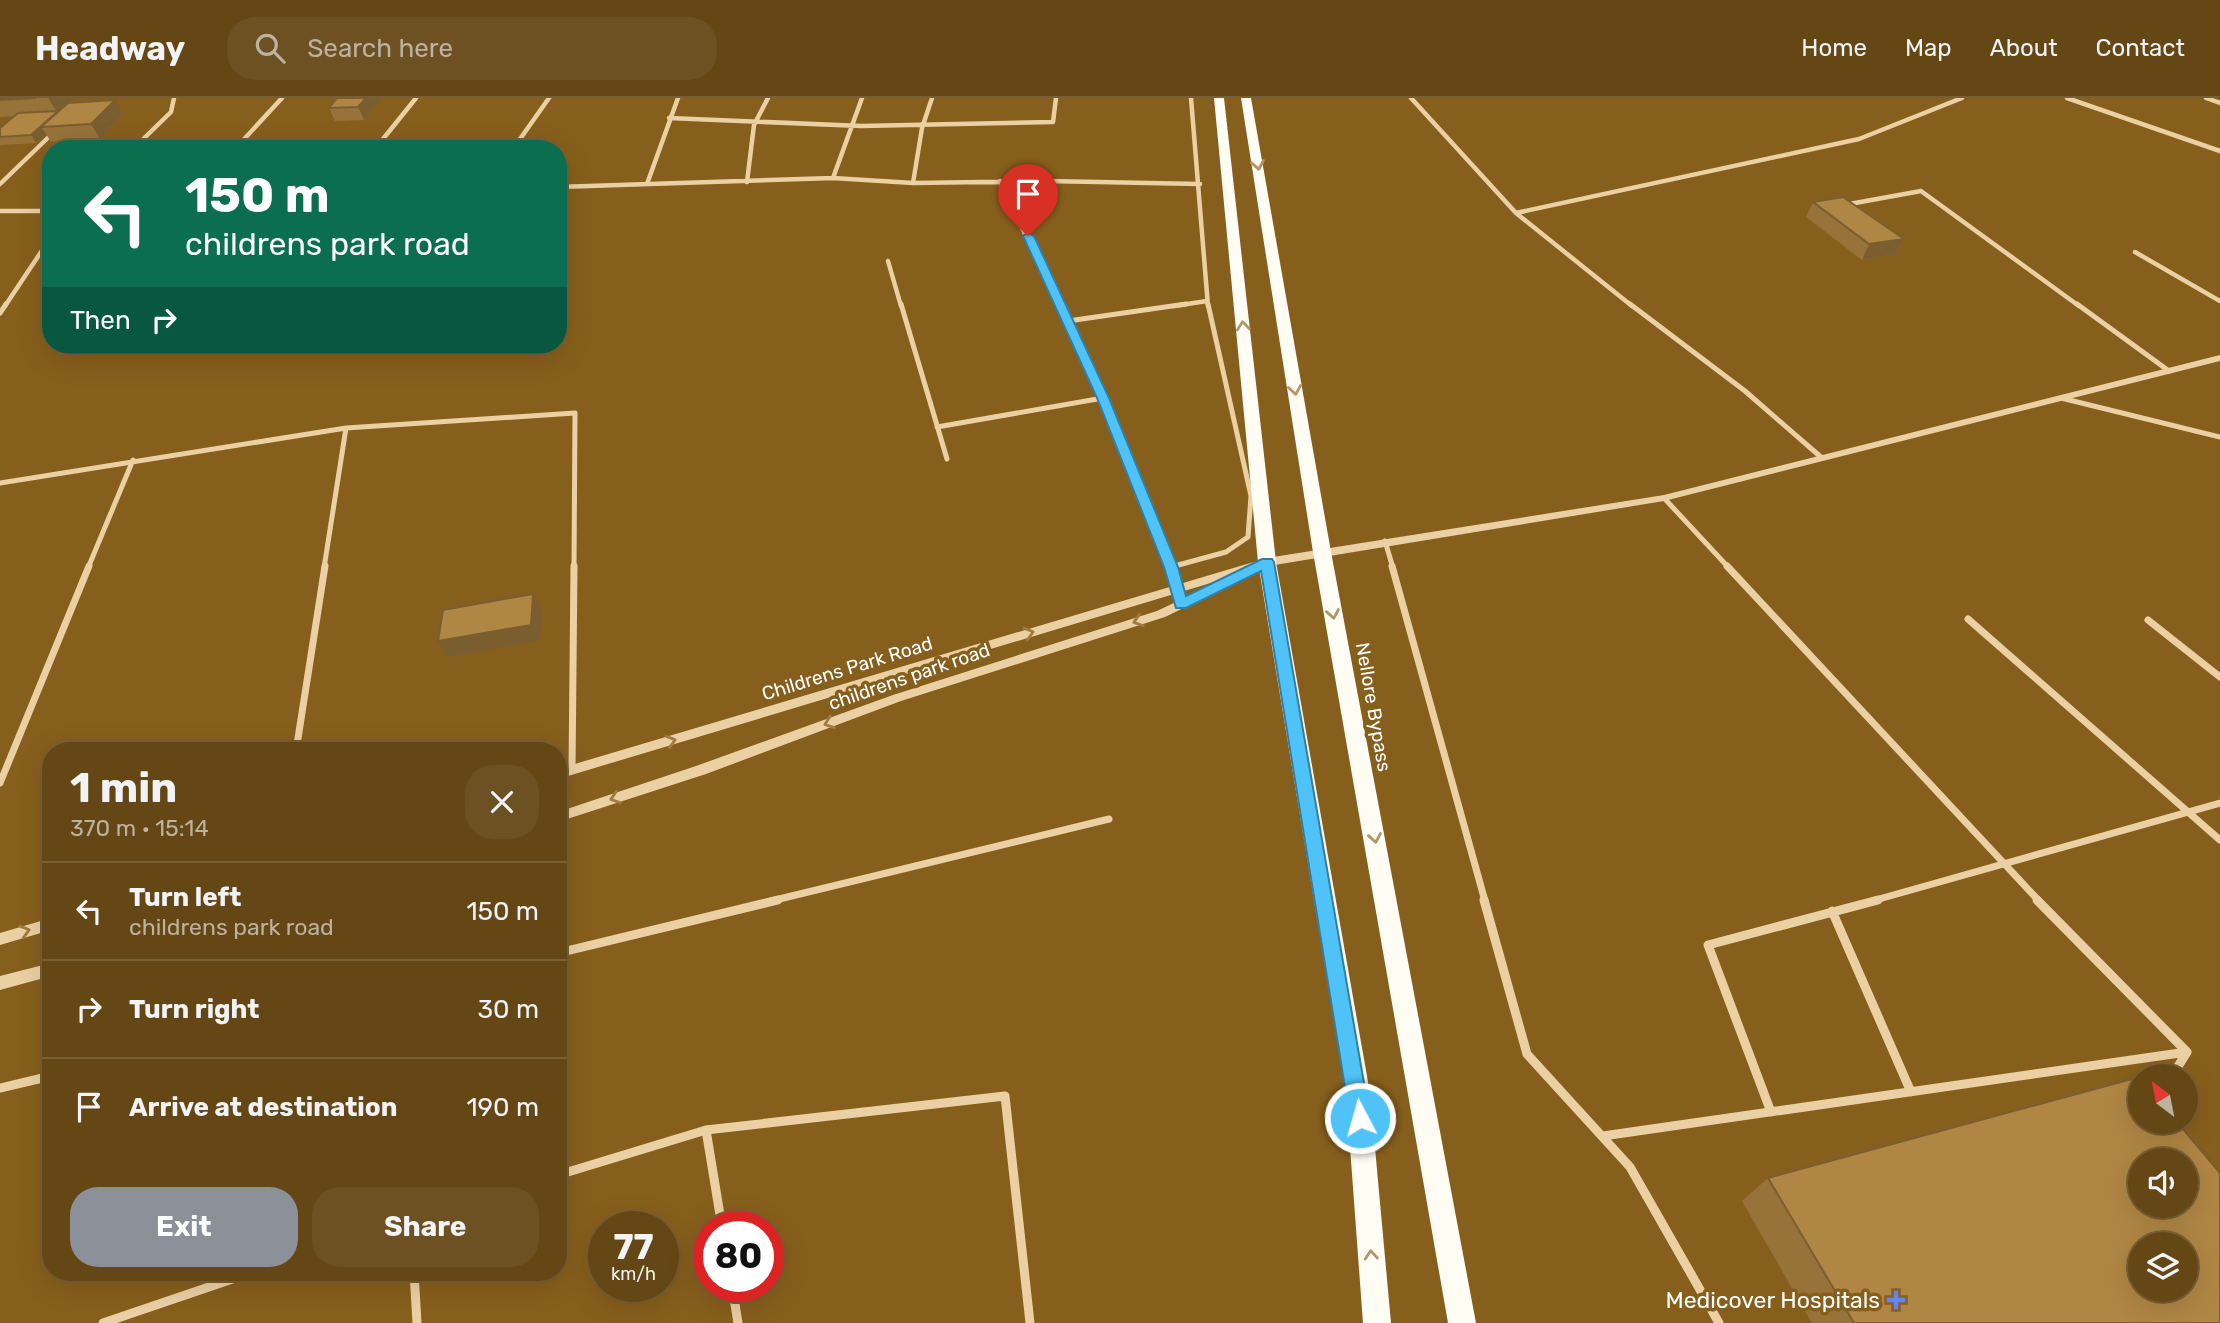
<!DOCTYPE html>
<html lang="en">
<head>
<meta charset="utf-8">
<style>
  :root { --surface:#654715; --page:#6d5122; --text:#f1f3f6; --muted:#bcb2a0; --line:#795f34; --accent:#8c9099 }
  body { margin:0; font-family:Rubik,sans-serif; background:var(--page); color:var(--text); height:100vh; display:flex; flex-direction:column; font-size:26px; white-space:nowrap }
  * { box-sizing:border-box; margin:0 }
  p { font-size:23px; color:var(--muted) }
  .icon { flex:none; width:38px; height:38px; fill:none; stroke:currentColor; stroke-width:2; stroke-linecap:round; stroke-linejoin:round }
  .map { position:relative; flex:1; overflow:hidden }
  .drawer { position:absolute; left:42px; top:644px; width:525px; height:539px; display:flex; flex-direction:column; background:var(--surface); border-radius:28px; box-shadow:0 7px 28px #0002,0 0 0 2px var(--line) }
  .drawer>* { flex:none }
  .banner { position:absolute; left:42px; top:42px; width:525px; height:214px; border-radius:28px; box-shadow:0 7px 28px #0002,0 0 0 2px var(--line); background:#0b6e4f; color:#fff; overflow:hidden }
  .needle { width:46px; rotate:328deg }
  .tools { position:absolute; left:2128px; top:966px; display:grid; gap:14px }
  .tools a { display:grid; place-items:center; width:70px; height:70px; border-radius:50%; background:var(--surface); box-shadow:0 7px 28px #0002,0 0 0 2px var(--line); font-size:35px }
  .speed { position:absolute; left:588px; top:1113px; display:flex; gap:14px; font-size:35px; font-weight:700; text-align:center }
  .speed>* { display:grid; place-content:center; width:91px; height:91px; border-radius:50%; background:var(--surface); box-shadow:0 7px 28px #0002,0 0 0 2px var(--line); line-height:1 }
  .speed small { font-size:18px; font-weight:400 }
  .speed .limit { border:10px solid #d22; background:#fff; color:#111 }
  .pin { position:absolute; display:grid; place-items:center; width:60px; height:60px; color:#fff; margin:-72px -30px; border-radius:50% 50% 50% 0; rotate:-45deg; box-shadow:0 0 7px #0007 }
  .pin .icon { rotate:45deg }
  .me { position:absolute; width:77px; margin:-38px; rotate:354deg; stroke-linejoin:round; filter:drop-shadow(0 0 5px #0008) }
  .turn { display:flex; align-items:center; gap:24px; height:147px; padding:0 28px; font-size:32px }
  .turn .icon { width:91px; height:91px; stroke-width:2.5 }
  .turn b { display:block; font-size:49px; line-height:60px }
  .then { display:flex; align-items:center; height:66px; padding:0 28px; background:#0003; gap:14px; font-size:26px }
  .round { display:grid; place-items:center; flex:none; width:74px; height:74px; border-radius:28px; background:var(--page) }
  .overview { display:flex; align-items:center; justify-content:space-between; height:119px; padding:0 28px }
  h1 { font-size:42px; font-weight:700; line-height:52px }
  .cta { display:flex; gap:14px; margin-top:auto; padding:14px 28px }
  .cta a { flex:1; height:80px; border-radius:28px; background:var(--accent); color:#fff; font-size:28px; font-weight:700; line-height:80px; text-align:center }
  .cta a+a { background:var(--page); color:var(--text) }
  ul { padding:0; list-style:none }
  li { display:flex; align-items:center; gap:21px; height:98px; padding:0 28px; border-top:2px solid var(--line) }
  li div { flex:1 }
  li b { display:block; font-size:26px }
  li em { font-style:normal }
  header { display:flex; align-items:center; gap:42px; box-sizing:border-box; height:98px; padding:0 35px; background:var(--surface); border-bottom:2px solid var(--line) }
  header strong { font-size:33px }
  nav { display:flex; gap:38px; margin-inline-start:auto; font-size:24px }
  .search { width:490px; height:63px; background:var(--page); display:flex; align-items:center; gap:18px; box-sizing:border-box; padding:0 24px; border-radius:28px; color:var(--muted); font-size:26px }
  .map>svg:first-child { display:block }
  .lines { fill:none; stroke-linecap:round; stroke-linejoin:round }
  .minor-far3 { stroke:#ebd0a4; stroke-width:4.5 }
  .minor-far2 { stroke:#ebd0a4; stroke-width:5 }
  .minor-far1 { stroke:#ebd0a4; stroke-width:7 }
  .minor { stroke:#ebd0a4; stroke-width:9 }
  .tertiary { fill:#ebd0a4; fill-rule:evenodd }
  .trunk { fill:#fffcf4; fill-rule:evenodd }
  .wall { fill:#97733a }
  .shaded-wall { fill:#7b5e30 }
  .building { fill:#b08644; stroke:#7b5e30; stroke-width:2; fill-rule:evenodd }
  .oneway { stroke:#b19668 }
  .oneway2 { stroke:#a07b3e }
  .route { fill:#4fc3f7; stroke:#337fa1; stroke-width:2 }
  .poi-dot { fill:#6284fc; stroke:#875f1c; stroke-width:2.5 }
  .labels { text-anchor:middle; stroke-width:7; stroke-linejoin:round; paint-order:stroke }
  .street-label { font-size:19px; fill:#fff; stroke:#875f1c }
  .near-poi-label { font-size:23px; fill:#fff; stroke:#875f1c; text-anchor:end }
</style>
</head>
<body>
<header>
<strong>Headway</strong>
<div class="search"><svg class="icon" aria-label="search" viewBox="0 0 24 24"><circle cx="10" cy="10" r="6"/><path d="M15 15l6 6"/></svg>Search here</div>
<nav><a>Home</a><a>Map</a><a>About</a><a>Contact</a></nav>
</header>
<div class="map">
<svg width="2220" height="1225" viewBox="0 0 2220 1225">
  <rect width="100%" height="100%" fill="#875f1c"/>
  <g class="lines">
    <!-- minor-far3 -->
    <path class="minor-far3" d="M 1191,0 L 1208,208
      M 1411,0 L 1516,115 L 1632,208
      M 2067,0 L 2220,53
      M 2206,0 L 2220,5
      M 669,20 L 861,28 L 1053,24 L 1056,0
      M 133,51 L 171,14 L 174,0
      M 235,51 L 282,0
      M 375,51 L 416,0
      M 513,51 L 549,0
      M 833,80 L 862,0
      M 1000,83 L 1059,208
      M 747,84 L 754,27 L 768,0
      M 913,85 L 922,30 L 932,0
      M 0,86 L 55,33
      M 647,86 L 678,0
      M 558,89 L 833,80 L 913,85 L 1046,83 L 1200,86
      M 1844,107 L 1921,93 L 2079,208
      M 0,113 L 51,113
      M 1516,115 L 1859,41 L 1962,0
      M 2135,154 L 2220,203
      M 888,163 L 901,208
      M 5,208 L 51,139
      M 1174,208 L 1207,203"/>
    <!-- minor-far2 -->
    <path class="minor-far2" d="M 901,206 L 947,361
      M 1058,206 L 1103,300 L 1171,470
      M 1630,206 L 1745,293 L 1822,360
      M 2077,206 L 2169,273
      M 0,215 L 6,206
      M 1068,223 L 1186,206
      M 2061,300 L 2220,339
      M 937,329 L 1103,300
      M 346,330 L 575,315 L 574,470
      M 0,385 L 346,330 L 324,470
      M 1664,400 L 1729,470
      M 1385,443 L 1393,470
      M 1171,469 L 1226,454 L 1248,439 L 1251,398 L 1208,206
      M 88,470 L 133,362"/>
    <!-- minor-far1 -->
    <path class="minor-far1" d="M 1171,468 L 1181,506
      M 1392,468 L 1485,803
      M 1727,468 L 2039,803
      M 1968,521 L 2220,742
      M 2148,522 L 2220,579
      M 296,653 L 325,468
      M 572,672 L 574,468
      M 0,685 L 89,468
      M 771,803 L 1109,721
      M 1872,803 L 2220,705"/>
    <!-- minor -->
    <path class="minor" d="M 1484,802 L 1527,956 L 1630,1069 L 1719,1225
      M 2037,802 L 2187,954 L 2172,978
      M 1832,813 L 1911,994
      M 558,855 L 778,802
      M 0,990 L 51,978
      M 1771,1014 L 1708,847 L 1878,802
      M 706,1032 L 722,1129
      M 1603,1038 L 2187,954
      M 558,1077 L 706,1032 L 1005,998 L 1030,1225
      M 414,1174 L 417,1225
      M 732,1188 L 738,1225
      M 103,1225 L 253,1174"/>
    <!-- tertiary -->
    <path class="tertiary" d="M 2220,257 L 2220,263 L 1664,403 L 1268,468 L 1242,475 L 1245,478 L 1243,481 L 1165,519 L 901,603 L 706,676 L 558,724 L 558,714 L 696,668 L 893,597 L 1157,513 L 1224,481 L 558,681 L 558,671 L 1267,460 L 1664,397 Z
      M 51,820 L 51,832 L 0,847 L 0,835 Z
      M 51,865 L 51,878 L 0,892 L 0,878 Z"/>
    <!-- trunk -->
    <path class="trunk" d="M 1214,0 L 1224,0 L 1276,464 L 1370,995 L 1391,1225 L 1363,1225 L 1346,995 L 1258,464 Z
      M 1241,0 L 1251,0 L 1331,454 L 1476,1225 L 1448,1225 L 1313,454 Z"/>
  </g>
  <!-- wall -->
  <path class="wall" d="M 0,0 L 76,0 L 71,4 L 123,16 L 100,41 L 51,44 L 46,36 L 36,45 L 0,47 L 0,30 L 14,18 L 0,19 Z
    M 337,0 L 383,0 L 364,22 L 335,23 L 329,10 Z
    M 1813,104 L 1904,141 L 1896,156 L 1862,162 L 1806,119 Z
    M 1768,1080 L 2220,1225 L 1812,1225 L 1742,1103 Z"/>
  <!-- shaded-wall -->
  <path class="shaded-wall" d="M 48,0 L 76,0 L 41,29 L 46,36 L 36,45 L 31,37 L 57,14 Z
    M 366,0 L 383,0 L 364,22 L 358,9 Z
    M 115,2 L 123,16 L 100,41 L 91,26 Z
    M 1904,141 L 1896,156 L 1862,162 L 1869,146 Z
    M 533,496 L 542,513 L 540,543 L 447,559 L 438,543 Z"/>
  <!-- building -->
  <path class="building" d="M 0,0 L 36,0 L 0,2 Z
    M 337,0 L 366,0 L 358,9 L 329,10 Z
    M 115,2 L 91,26 L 41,29 L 68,5 Z
    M 58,13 L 31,37 L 0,39 L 0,30 L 18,15 Z
    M 1843,99 L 1904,141 L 1869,146 L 1813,104 Z
    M 533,496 L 531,527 L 438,543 L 443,512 Z
    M 2139,979 L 2140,980 L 2140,1024 L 2177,1024 L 2220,1075 L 2220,1225 L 1854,1225 L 1768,1080 ZM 2140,1062 L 2186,1062 L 2186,1108 L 2140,1108 ZM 2140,1146 L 2186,1146 L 2186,1192 L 2140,1192 Z"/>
  <!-- one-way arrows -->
  <defs><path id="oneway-chevron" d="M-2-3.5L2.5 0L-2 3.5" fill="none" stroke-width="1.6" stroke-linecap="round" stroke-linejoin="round" transform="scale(1.75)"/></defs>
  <g class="oneway">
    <use href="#oneway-chevron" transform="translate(1258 67) rotate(80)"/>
    <use href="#oneway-chevron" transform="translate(1243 228) rotate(-96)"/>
    <use href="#oneway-chevron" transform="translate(1295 292) rotate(81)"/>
    <use href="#oneway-chevron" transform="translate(1333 516) rotate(80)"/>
    <use href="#oneway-chevron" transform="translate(1375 740) rotate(80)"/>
    <use href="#oneway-chevron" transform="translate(1371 1157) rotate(-95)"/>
  </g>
  <g class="oneway2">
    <use href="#oneway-chevron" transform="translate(1138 523) rotate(162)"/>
    <use href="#oneway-chevron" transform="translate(1029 535) rotate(-17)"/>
    <use href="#oneway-chevron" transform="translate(829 625) rotate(160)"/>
    <use href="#oneway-chevron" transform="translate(671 643) rotate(-16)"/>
    <use href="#oneway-chevron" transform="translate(615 700) rotate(162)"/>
    <use href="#oneway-chevron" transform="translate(25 833) rotate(-16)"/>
  </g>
  <!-- route -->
  <path class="route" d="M 1028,135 L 1034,138 L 1109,300 L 1178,469 L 1186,498 L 1262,461 L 1272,461 L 1274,464 L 1370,1020 L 1367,1027 L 1360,1030 L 1353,1027 L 1350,1020 L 1261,473 L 1186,510 L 1176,510 L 1164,469 L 1097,300 L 1023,138 Z"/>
  <!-- markers -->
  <path class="poi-dot" d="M1892.5 1191.5h7v7h7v7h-7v7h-7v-7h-7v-7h7z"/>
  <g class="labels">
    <!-- street labels -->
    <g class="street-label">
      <text transform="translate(847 570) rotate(-17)" y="7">Childrens Park Road</text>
      <text transform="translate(909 578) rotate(-19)" y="7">childrens park road</text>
      <text transform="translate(1374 609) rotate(80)" y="7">Nellore Bypass</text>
    </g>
    <!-- near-poi labels -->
    <g class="near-poi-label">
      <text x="1880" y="1210">Medicover Hospitals</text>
    </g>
  </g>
</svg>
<div class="tools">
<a><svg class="needle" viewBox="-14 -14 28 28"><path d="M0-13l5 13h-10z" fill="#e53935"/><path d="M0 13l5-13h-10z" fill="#bcb2a0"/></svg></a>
<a><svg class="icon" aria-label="sound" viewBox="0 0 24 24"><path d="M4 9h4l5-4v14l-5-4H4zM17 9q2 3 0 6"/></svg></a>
<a><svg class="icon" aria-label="layers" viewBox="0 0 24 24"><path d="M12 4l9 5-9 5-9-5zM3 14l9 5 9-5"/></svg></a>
</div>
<div class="speed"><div>77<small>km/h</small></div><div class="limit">80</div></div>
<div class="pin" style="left:1028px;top:138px;background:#d93025"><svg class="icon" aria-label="arrive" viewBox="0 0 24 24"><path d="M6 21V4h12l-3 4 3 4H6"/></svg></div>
<svg class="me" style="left:1360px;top:1020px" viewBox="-20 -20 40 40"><circle r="17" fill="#4fc3f7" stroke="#fff" stroke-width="3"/><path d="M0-11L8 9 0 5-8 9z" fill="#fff"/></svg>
<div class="banner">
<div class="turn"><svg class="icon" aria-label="left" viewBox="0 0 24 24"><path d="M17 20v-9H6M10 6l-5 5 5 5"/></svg><div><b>150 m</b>childrens park road</div></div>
<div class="then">Then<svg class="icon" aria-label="right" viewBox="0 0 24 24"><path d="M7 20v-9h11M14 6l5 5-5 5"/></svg></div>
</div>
<section class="drawer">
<div class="overview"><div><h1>1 min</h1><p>370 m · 15:14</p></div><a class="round"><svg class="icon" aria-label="close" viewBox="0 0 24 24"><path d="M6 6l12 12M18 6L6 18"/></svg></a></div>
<ul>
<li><svg class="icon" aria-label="left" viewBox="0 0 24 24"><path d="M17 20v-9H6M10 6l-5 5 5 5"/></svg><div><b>Turn left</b><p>childrens park road</p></div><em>150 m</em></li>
<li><svg class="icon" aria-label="right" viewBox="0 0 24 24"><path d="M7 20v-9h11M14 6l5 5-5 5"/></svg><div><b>Turn right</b></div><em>30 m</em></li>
<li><svg class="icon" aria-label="arrive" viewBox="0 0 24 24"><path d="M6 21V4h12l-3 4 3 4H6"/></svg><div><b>Arrive at destination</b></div><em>190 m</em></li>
</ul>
<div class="cta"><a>Exit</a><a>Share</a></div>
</section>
</div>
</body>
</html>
